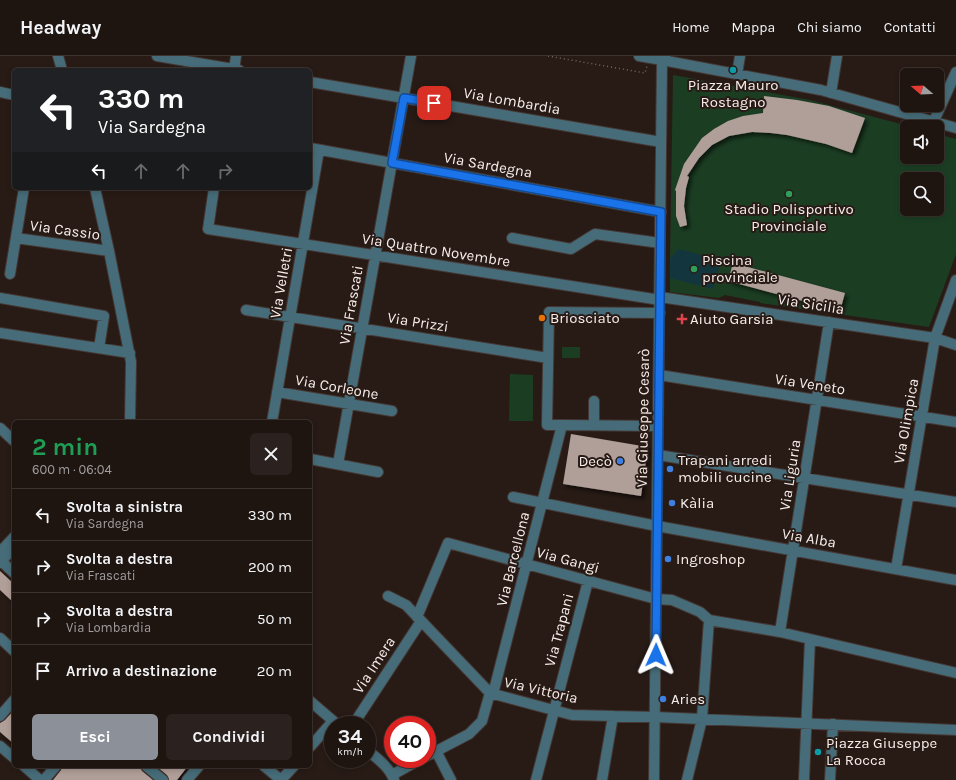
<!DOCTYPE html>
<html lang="it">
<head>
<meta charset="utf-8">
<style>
  :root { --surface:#1e1410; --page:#2b211e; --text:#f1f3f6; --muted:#a19e9f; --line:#3c3330; --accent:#8c9099 }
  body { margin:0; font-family:Karla,sans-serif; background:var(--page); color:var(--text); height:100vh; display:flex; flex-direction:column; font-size:15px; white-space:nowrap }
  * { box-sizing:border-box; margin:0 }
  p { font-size:13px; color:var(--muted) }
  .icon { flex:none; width:22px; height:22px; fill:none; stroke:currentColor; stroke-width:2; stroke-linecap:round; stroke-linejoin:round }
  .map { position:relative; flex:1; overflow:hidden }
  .side { position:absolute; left:12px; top:364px; width:300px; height:348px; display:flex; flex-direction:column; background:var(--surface); border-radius:6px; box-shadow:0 2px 6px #0003,0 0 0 1px var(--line) }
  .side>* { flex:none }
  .top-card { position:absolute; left:12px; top:12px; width:300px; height:122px; border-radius:6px; box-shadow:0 2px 6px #0003,0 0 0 1px var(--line); background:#202124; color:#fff; overflow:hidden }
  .needle { width:26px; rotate:289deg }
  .controls { position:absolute; left:900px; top:12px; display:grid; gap:8px }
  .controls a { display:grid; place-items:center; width:44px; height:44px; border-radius:6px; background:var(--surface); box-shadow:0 2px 6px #0003,0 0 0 1px var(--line); font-size:20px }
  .speed { position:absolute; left:324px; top:660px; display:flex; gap:8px; font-size:20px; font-weight:700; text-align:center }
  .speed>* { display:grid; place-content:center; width:52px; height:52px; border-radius:50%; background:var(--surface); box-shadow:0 2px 6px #0003,0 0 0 1px var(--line); line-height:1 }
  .speed small { font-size:10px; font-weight:400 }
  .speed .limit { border:6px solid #d22; background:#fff; color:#111 }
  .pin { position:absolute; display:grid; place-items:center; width:34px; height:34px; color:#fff; margin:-17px; border-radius:8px; box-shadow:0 2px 6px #0006 }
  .me { position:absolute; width:44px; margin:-22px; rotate:1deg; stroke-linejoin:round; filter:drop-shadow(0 0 3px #0008) }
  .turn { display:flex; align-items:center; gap:14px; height:84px; padding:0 20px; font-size:18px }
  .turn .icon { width:52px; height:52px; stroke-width:2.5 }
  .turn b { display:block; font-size:28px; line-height:34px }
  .lanes { display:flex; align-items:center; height:38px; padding:0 20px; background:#0003; justify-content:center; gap:20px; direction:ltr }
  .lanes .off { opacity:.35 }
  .round { display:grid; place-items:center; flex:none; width:42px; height:42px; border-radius:6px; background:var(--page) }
  .overview { display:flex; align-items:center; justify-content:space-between; height:68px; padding:0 20px }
  h1 { font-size:24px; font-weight:700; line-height:30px; color:#1e9e55 }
  .button { display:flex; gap:8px; margin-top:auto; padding:8px 20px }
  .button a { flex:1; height:46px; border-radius:6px; background:var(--accent); color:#fff; font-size:16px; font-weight:700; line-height:46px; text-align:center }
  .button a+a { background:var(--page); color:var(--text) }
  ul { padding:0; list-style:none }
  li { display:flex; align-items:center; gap:12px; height:52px; padding:0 20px; border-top:1px solid var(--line) }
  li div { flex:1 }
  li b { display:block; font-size:15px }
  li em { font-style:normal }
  header { display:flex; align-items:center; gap:24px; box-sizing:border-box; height:56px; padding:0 20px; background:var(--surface); border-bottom:1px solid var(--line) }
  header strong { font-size:19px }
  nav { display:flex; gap:22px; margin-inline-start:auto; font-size:14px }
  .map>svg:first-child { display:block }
  .green { fill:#1b3e23; fill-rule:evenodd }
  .water { fill:#13353e }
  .building { fill:#b09e98; filter:url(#shadow) }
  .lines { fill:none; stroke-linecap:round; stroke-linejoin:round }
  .minor-casing { stroke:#453834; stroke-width:12 }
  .tertiary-casing { stroke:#453834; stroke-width:12 }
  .path { stroke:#736762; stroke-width:1.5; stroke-dasharray:1 3; stroke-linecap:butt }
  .minor { stroke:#466c79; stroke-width:10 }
  .tertiary { stroke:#466c79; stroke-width:10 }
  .route-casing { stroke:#114b97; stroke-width:10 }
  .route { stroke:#1a73e8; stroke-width:7 }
  .culture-dot { fill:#0f9aa8; stroke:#281b16; stroke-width:1.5 }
  .leisure-dot { fill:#2e9e5b; stroke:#281b16; stroke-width:1.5 }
  .food-dot { fill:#e8710a; stroke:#281b16; stroke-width:1.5 }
  .health-dot { fill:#e0444e; stroke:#281b16; stroke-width:1.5 }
  .shop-dot { fill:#3f7fe0; stroke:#281b16; stroke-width:1.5 }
  .labels { text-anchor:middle; stroke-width:4; stroke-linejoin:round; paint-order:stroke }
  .poi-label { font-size:15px; fill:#f7edea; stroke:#281b16; text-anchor:start }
  .street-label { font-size:15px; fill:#f7edea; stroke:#281b16 }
</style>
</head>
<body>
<header>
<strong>Headway</strong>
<nav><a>Home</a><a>Mappa</a><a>Chi siamo</a><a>Contatti</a></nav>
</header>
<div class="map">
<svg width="956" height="724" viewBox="0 0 956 724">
  <defs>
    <filter id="shadow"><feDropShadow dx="3" dy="3" stdDeviation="2" flood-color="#0009"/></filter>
  </defs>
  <rect width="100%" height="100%" fill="#281b16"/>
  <!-- green -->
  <path class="green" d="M 673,19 L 810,44 L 912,71 L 907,71 L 907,101 L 937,101 L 937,78 L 956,83 L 956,198 L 929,271 L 760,247 L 760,246 L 725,239 L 719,242 L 670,236 L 670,203 ZM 907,123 L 937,123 L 937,153 L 907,153 Z
    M 562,291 L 580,291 L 580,302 L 562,302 Z
    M 510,318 L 533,319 L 533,365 L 509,365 Z"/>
  <!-- water -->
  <path class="water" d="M 678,193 L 721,204 L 713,233 L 670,222 L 670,203 Z"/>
  <!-- building -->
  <path class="building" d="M 764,40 L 797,44 L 829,50 L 865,62 L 852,97 L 826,88 L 787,79 L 771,77 L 752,76 L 729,80 L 712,89 L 699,102 L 687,120 L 689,121 L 686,132 L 684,150 L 687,169 L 680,171 L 676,160 L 676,135 L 675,134 L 684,108 L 702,82 L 714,73 L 728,65 L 743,60 L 763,57 Z
    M 733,207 L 845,237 L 840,255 L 728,225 Z
    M 571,378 L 648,391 L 641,440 L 563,428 Z
    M 0,515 L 14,528 L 14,547 L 0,534 Z
    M 14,654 L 14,688 L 0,676 L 0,667 L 5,664 Z
    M 62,710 L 140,710 L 142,715 L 153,724 L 53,724 L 61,714 Z
    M 156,710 L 188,710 L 177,724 L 169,724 L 167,719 Z"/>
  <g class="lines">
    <defs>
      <path id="minor" d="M 58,0 L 62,14
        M 157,0 L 239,14
        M 665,0 L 662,4 L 821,34 L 956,72
        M 234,14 L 236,0
        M 737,18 L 740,0
        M 310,26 L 661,86
        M 0,36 L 14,39
        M 831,37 L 837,0
        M 934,65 L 956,16
        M 310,92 L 661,156
        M 95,132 L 109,195 L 131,306 L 130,366
        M 214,132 L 208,173 L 660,244
        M 16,182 L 109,195
        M 512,182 L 571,193 L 595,178 L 660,187
        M 10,218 L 24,132
        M 660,241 L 935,282 L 956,289
        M 0,242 L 104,260 L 99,292
        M 246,254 L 548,302
        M 0,277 L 130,297
        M 659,319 L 956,366
        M 277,336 L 392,355
        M 272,366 L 319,94
        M 562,369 L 547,369 L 549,256 L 660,257
        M 594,369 L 594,345
        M 658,399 L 956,446
        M 310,403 L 378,416
        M 338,408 L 411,0
        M 513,441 L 657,470 L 956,524
        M 0,496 L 14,481
        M 0,504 L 14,517
        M 0,507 L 14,491
        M 896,513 L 935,282 L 956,224
        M 388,540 L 406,549 L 490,637 L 572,659 L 655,661 L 956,674
        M 417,561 L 448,487 L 656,543 L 672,544 L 700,556 L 709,564
        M 709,564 L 780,576 L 810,583 L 956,617
        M 780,576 L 829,266
        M 0,582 L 14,595
        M 493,638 L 562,369 L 658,370
        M 0,660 L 14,644
        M 353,669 L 421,565
        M 0,690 L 14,702
        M 310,691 L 333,665
        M 436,695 L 451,724
        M 427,700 L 469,678 L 482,665 L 490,637
        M 24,710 L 40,724
        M 146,710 L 163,724
        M 264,710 L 281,724
        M 392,719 L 421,703
        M 44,724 L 56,710
        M 187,724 L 199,710
        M 281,724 L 294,710
        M 536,724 L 588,525
        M 602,724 L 613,660
        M 687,724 L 702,663 L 709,564
        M 804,724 L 810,583
        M 830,724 L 833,668"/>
      <path id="tertiary" d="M 639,0 L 662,4 L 654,724
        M 0,372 L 14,385
        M 310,645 L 338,669
        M 367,694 C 377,702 390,712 394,724"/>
    </defs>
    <!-- minor casing -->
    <use href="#minor" class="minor-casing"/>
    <!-- tertiary casing -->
    <use href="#tertiary" class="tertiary-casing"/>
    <!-- path -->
    <path class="path" d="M 548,0 L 645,17 L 647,10"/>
    <!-- minor -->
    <use href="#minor" class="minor"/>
    <!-- tertiary -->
    <use href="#tertiary" class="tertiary"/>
  </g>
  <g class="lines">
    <defs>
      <path id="route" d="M 434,47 L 404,42 L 392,107 L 661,156 L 656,599"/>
    </defs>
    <!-- route casing -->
    <use href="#route" class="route-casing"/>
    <!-- route -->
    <use href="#route" class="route"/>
  </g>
  <!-- markers -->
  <g class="culture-dot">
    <circle cx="733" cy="14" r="4"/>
    <circle cx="818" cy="696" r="4"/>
  </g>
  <g class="leisure-dot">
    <circle cx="789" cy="138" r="4"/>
    <circle cx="694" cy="213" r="4"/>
  </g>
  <circle class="food-dot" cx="542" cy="262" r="4"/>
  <path class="health-dot" d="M680 257h4v4h4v4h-4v4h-4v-4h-4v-4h4z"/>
  <g class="shop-dot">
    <circle cx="620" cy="405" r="4"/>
    <circle cx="670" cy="413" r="4"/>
    <circle cx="672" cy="447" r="4"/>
    <circle cx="668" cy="503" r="4"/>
    <circle cx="663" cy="643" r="4"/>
  </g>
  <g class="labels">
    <!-- poi labels -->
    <g class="poi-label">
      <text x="733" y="34" text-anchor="middle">Piazza Mauro<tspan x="733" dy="17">Rostagno</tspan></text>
      <text x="789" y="158" text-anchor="middle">Stadio Polisportivo<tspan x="789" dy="17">Provinciale</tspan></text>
      <text x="702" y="209">Piscina<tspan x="702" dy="17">provinciale</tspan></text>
      <text x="550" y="267">Briosciato</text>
      <text x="690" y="268">Aiuto Garsia</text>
      <text x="678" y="409">Trapani arredi<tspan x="678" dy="17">mobili cucine</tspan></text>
      <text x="612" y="410" text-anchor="end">Decò</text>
      <text x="680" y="452">Kàlia</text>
      <text x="676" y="508">Ingroshop</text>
      <text x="671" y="648">Aries</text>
      <text x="826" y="692">Piazza Giuseppe<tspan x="826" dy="17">La Rocca</tspan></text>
    </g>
    <!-- street labels -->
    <g class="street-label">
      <text transform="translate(512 45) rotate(10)" y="5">Via Lombardia</text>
      <text transform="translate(488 109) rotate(10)" y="5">Via Sardegna</text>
      <text transform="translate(65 174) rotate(8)" y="5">Via Cassio</text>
      <text transform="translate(436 194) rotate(9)" y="5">Via Quattro Novembre</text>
      <text transform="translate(281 227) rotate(-80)" y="5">Via Velletri</text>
      <text transform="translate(811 248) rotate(9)" y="5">Via Sicilia</text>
      <text transform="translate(351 249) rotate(-80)" y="5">Via Frascati</text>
      <text transform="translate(418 266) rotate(9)" y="5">Via Prizzi</text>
      <text transform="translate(810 328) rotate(9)" y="5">Via Veneto</text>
      <text transform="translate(337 331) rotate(10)" y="5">Via Corleone</text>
      <text transform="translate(643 362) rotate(-89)" y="5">Via Giuseppe Cesarò</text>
      <text transform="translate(906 365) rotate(-80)" y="5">Via Olimpica</text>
      <text transform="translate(790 419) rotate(-81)" y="5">Via Liguria</text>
      <text transform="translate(809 482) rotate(10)" y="5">Via Alba</text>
      <text transform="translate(513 503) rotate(-76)" y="5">Via Barcellona</text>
      <text transform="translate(568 504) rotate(15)" y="5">Via Gangi</text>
      <text transform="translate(559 574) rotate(-75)" y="5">Via Trapani</text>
      <text transform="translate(374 609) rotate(-57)" y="5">Via Imera</text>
      <text transform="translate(541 634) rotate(13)" y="5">Via Vittoria</text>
    </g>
  </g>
</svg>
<div class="controls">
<a><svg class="needle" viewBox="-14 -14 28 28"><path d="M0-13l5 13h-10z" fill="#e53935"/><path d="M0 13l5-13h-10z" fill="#a19e9f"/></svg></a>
<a><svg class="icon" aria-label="sound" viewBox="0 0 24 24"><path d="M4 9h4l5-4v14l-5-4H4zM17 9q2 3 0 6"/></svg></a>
<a><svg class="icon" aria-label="search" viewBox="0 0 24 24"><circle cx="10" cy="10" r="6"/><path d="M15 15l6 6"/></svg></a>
</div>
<div class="speed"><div>34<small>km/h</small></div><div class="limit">40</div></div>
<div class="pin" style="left:434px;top:47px;background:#d93025"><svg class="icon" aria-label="arrive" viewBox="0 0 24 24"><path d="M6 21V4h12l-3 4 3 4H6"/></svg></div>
<svg class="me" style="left:656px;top:599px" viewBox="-20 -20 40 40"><path d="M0-17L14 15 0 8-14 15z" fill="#1a73e8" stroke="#fff" stroke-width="4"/></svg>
<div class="top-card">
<div class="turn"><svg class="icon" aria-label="left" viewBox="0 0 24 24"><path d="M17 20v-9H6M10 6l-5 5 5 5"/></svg><div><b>330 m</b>Via Sardegna</div></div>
<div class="lanes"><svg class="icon" aria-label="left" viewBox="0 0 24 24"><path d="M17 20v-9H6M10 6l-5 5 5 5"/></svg><svg class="icon off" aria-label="ahead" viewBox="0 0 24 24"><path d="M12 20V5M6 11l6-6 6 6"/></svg><svg class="icon off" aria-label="ahead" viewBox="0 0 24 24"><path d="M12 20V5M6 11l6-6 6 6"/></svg><svg class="icon off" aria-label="right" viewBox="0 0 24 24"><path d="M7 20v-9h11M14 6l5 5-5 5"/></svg></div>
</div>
<section class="side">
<div class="overview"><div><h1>2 min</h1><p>600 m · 06:04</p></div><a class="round"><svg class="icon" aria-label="close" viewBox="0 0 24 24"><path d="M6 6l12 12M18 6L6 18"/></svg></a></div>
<ul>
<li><svg class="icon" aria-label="left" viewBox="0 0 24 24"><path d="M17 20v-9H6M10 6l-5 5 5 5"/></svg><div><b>Svolta a sinistra</b><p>Via Sardegna</p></div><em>330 m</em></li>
<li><svg class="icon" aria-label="right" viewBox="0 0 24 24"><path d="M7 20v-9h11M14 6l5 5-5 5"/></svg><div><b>Svolta a destra</b><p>Via Frascati</p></div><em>200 m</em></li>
<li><svg class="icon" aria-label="right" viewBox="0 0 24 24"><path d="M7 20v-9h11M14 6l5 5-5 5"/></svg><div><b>Svolta a destra</b><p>Via Lombardia</p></div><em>50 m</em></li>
<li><svg class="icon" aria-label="arrive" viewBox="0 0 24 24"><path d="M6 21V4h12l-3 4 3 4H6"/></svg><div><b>Arrivo a destinazione</b></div><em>20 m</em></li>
</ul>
<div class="button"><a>Esci</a><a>Condividi</a></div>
</section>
</div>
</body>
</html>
